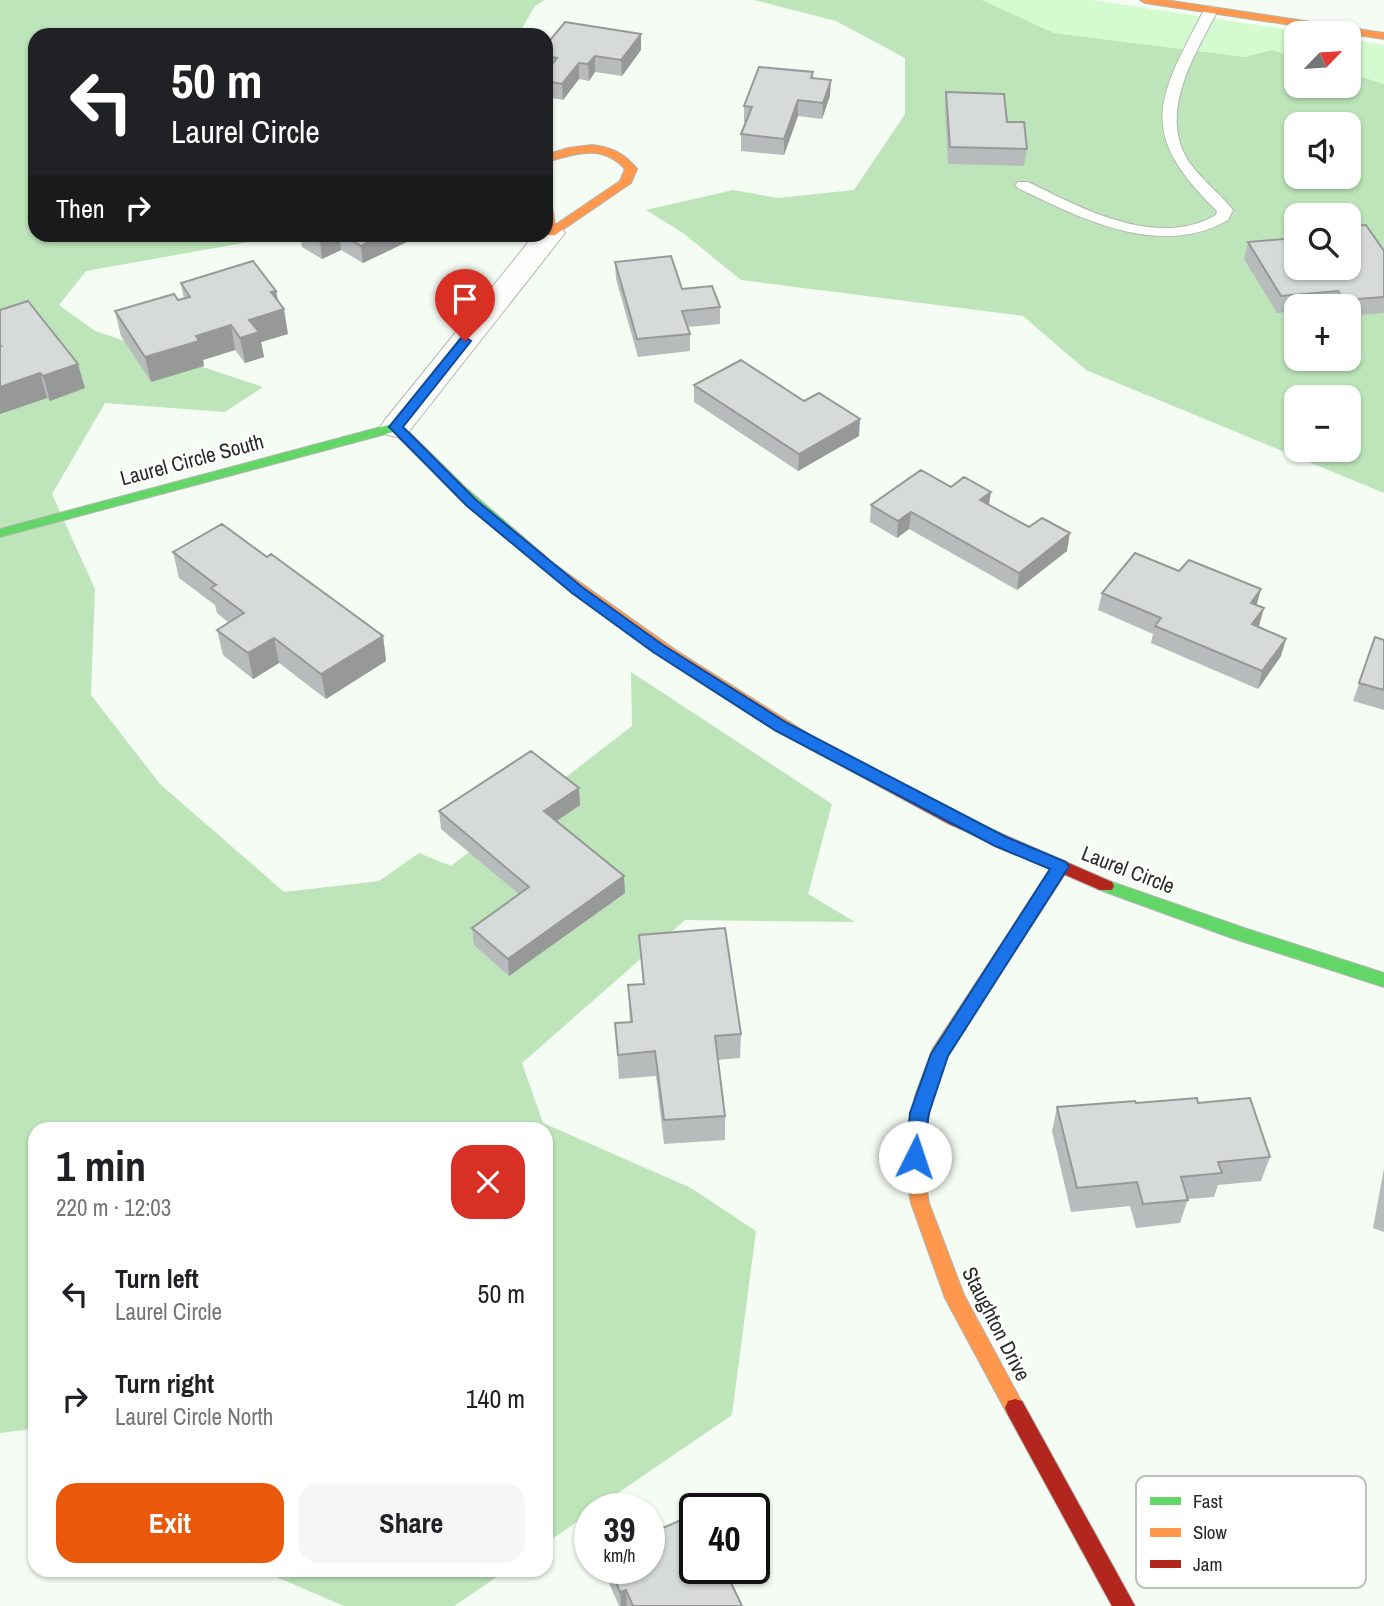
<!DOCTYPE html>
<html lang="en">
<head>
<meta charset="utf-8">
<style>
  :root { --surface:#fff; --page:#f6f6f6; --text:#202124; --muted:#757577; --accent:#ea580c }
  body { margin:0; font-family:"Archivo Narrow",sans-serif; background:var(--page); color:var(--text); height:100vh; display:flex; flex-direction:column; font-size:26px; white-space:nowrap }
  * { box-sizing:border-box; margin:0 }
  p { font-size:23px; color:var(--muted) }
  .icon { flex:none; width:38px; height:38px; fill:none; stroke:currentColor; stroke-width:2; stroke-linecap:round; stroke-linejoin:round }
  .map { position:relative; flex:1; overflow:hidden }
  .drawer { position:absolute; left:28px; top:1122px; width:525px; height:455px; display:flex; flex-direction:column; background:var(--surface); border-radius:21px; box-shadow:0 2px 5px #0004 }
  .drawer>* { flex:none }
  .banner { position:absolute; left:28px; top:28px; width:525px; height:214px; border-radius:21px; box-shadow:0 2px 5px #0004; background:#202124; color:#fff; overflow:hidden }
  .needle { width:46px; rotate:65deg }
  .tools { position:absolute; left:1284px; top:21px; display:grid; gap:14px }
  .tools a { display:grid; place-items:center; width:77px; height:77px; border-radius:14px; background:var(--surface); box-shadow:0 2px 5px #0004; font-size:35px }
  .speed { position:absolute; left:574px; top:1493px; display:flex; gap:14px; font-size:35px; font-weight:700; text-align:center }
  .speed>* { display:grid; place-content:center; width:91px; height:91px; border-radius:50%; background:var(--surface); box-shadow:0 2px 5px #0004; line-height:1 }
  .speed small { font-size:18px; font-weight:400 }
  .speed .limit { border:4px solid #111; border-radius:10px; background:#fff; color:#111 }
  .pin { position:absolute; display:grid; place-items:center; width:60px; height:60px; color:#fff; margin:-72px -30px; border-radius:50% 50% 50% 0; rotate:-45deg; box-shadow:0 0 7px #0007 }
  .pin .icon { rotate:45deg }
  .me { position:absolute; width:77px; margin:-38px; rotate:4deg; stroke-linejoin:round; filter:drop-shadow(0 0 5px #0008) }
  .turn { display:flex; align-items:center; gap:24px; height:147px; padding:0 28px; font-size:32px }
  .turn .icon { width:91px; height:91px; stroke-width:2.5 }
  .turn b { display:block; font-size:49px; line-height:60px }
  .then { display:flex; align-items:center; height:66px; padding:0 28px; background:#0003; gap:14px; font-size:26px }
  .round { display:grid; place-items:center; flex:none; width:74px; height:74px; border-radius:21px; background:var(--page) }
  .summary { display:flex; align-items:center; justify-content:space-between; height:119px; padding:0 28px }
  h1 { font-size:42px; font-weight:700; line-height:52px }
  .action { display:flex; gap:14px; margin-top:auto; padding:14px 28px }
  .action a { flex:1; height:80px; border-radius:21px; background:var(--accent); color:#fff; font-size:28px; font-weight:700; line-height:80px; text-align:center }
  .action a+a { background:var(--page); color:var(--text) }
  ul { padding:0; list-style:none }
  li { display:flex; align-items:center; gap:21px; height:105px; padding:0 28px }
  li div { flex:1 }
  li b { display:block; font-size:26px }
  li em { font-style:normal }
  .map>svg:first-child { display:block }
  .green { fill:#d3fbcf }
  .forest { fill:#bde5b9; fill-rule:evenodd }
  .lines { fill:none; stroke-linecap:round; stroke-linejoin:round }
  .lane-casing { stroke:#b1b6b0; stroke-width:2 }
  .street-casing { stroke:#b1b6b0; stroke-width:2 }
  .fast-casing { stroke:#b1b6b0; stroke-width:2 }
  .slow-casing { stroke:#b1b6b0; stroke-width:2 }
  .jam-casing { stroke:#b1b6b0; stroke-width:2 }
  .lane { fill:#fefffd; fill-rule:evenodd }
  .street { fill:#fefffd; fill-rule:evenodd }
  .fast { fill:#63d668; fill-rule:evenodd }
  .slow { fill:#ff974d; fill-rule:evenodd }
  .jam { fill:#b3261e; fill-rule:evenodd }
  .wall { fill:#b8bbbb }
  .shaded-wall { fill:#969998 }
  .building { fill:#d6dad9; stroke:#969998; stroke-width:2 }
  .route { fill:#1a73e8; stroke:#114b97; stroke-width:2 }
  .labels { text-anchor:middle; stroke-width:5; stroke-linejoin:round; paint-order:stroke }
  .street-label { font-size:21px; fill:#282c27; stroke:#fff }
  .key { fill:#fff; stroke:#bec0be; stroke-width:2 }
  .key-label { font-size:19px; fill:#282c27 }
</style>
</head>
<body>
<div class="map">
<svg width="1384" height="1606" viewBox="0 0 1384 1606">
  <rect width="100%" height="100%" fill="#f5fcf4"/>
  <!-- green -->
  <path class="green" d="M 982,0 L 1093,0 L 1310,33 L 1297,33 L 1297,58 L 1272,50 L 1246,57 L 1054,33 Z
    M 1349,39 L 1384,45 L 1384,84 L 1349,73 Z"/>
  <!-- forest -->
  <path class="forest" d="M 0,0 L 545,0 L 535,6 L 518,35 L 35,35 L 35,234 L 273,235 L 260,240 L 86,271 L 59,305 L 95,331 L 263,387 L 225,412 L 105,403 L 52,494 L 95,589 L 91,695 L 160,784 L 284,892 L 379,881 L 419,853 L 451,866 L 632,726 L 631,672 L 832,804 L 808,894 L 855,922 L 685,920 L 522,1063 L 543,1123 L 691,1188 L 756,1231 L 732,1415 L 596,1508 L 590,1508 L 590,1513 L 546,1543 L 546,1129 L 35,1129 L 35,1432 L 31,1429 L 0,1433 Z
    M 754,0 L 982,0 L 1054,33 L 1245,57 L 1272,50 L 1297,58 L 1297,86 L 1349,86 L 1349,73 L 1384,84 L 1384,493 L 1086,370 L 1023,316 L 741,280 L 683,233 L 646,210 L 733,190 L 778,198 L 854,190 L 905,114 L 905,58 L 836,21 ZM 1297,124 L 1349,124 L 1349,177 L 1297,177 ZM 1297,215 L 1349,215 L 1349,268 L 1297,268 ZM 1297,306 L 1349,306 L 1349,359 L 1297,359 ZM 1297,397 L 1349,397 L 1349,450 L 1297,450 Z
    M 260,1570 L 507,1570 L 454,1606 L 344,1606 Z"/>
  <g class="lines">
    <defs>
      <path id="lane" d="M 1211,6 L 1218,10 C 1195,55 1157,113 1189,162 C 1202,180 1219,193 1233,210 L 1228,220 C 1161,259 1081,219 1018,188 L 1015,185 L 1018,182 L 1028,182 C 1083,209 1157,249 1216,215 L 1217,211 C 1136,132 1157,100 1204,10 Z"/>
      <path id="street" d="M 551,224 L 561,227 L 565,233 L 407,434 L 396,437 L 385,434 L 380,427 L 385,420 L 535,234 L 546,234 L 546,226 Z"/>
      <path id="fast" d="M 396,423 L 401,424 L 466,488 L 545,556 L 547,559 L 545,562 L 535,562 L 456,494 L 393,432 L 0,537 L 0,529 Z
        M 1106,880 L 1244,928 L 1384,973 L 1384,987 L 1232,938 L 1100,890 L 1098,886 L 1100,882 Z"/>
      <path id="slow" d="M 1140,0 L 1165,0 L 1384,33 L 1384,39 L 1145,3 Z
        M 592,145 C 611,147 624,153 637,169 L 631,183 L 555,235 L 547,235 L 546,203 L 552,206 L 555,225 L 620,181 L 625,169 C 602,143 575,154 546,162 L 546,155 L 568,148 Z
        M 540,554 L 677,651 L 815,738 L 818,742 L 815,746 L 805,746 L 666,659 L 535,562 L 533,559 L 535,556 Z
        M 1061,861 L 1067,863 L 1069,867 L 1067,871 L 947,1055 L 934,1093 L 924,1135 L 925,1180 L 929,1203 L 964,1295 L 1025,1408 L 1022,1415 L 1015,1417 L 1008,1415 L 945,1298 L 911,1203 L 907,1180 L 906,1135 L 916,1093 L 933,1048 L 1055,863 Z"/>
      <path id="jam" d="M 810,737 L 961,816 L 1112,882 L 1114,886 L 1112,890 L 1100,890 L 949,824 L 805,746 L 802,742 Z
        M 1015,1399 L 1022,1401 L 1135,1606 L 1112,1606 L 1008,1415 L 1005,1408 L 1008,1401 Z"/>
    </defs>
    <!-- lane casing -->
    <use href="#lane" class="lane-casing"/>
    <!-- street casing -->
    <use href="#street" class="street-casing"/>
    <!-- fast casing -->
    <use href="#fast" class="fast-casing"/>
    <!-- slow casing -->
    <use href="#slow" class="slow-casing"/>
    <!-- jam casing -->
    <use href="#jam" class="jam-casing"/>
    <!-- lane -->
    <use href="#lane" class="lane"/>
    <!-- street -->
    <use href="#street" class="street"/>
    <!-- fast -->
    <use href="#fast" class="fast"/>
    <!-- slow -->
    <use href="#slow" class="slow"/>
    <!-- jam -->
    <use href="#jam" class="jam"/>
  </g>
  <!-- wall -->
  <path class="wall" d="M 641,34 L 641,50 L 622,76 L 595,72 L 589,81 L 579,79 L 563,100 L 546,97 L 546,45 Z
    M 813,72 L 813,78 L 830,96 L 822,119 L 798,116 L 784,155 L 741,151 L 741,134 L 746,122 L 744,122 L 744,106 Z
    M 946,92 L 1027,149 L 1024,166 L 948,164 L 945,109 Z
    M 1291,231 L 1384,251 L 1384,313 L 1349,316 L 1349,306 L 1297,306 L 1297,311 L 1277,313 L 1244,259 L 1248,242 L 1289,239 Z
    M 300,234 L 410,234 L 411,240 L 363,263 L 341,250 L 322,259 L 302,247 Z
    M 615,262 L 682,289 L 720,307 L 720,324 L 688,327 L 690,334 L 690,351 L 638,357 L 616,279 Z
    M 181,283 L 276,291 L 278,301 L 288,334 L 261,342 L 264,357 L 245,363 L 235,350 L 203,360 L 204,366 L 151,382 L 121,336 L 115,311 L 184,299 Z
    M 0,310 L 85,388 L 50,401 L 47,398 L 0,414 Z
    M 694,385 L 859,436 L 798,471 L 694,402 Z
    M 951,487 L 991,492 L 989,505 L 1067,551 L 1017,590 L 909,529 L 897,538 L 870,522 L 871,505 Z
    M 173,552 L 267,557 L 383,636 L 386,661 L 326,699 L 279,663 L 253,679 L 223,655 L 217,630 L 229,623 L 217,613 L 215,605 L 179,578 Z
    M 1102,593 L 1257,605 L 1264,608 L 1258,627 L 1281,656 L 1258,689 L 1151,643 L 1153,634 L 1098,610 Z
    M 1375,637 L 1384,640 L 1384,710 L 1353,701 Z
    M 580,805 L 556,821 L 625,893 L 509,976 L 474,945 L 472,928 L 519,894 L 441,829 L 439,811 Z
    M 639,935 L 741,1034 L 740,1058 L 718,1060 L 725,1116 L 725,1140 L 664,1144 L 656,1076 L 619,1079 L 615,1023 L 630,1022 L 628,985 L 643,984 Z
    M 1136,1103 L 1198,1103 L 1270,1157 L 1261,1181 L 1218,1185 L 1214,1197 L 1188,1199 L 1180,1223 L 1136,1228 L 1130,1206 L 1071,1212 L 1052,1131 L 1057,1107 Z
    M 1384,1168 L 1384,1232 L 1373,1228 Z
    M 604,1568 L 649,1568 L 742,1606 L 619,1606 L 605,1574 Z"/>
  <!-- shaded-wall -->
  <path class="shaded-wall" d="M 641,34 L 641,50 L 622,76 L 621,60 Z
    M 595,56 L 595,72 L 589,81 L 588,64 Z
    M 579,63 L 579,79 L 563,100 L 562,84 Z
    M 831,80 L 830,96 L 822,119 L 823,103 Z
    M 798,100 L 798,116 L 784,155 L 784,139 Z
    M 336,234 L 339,234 L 341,250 L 322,259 L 320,242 Z
    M 385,234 L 410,234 L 411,240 L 363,263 L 361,246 Z
    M 276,291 L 280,311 L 284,309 L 288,334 L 261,342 L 264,357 L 245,363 L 240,338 L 249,320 L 271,292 Z
    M 231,325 L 235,350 L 203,360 L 204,366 L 151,382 L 145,357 L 196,336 Z
    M 78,364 L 85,388 L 50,401 L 43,376 Z
    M 40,373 L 47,398 L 0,414 L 0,387 Z
    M 860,419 L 859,436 L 798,471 L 799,454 Z
    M 991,492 L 988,509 L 980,500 Z
    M 911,512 L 909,529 L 897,538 L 898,521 Z
    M 1070,533 L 1067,551 L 1017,590 L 1019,573 Z
    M 1261,589 L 1256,607 L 1251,603 Z
    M 1264,608 L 1259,626 L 1247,642 L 1252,624 Z
    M 383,636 L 386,661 L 326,699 L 321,674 Z
    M 274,638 L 279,663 L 253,679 L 248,653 Z
    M 1286,639 L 1281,656 L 1258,689 L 1262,671 Z
    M 579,788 L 580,805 L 545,829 L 544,811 Z
    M 624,876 L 625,893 L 509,976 L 508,959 Z
    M 626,1590 L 627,1606 L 621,1606 L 620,1592 Z"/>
  <!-- building -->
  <path class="building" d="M 565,22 L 641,34 L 621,60 L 595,56 L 588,64 L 579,63 L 562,84 L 546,81 L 546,72 L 557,58 L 546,56 L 546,45 Z
    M 309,30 L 334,35 L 303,35 Z
    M 759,67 L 813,72 L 811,78 L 831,80 L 823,103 L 798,100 L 784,139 L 741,134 L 752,107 L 744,106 Z
    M 946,92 L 1004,94 L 1007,122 L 1024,122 L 1027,149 L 950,147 Z
    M 1366,225 L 1384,251 L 1384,297 L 1344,300 L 1338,291 L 1281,296 L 1248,242 L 1296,238 L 1291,231 L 1297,230 L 1297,268 L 1349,268 L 1349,226 Z
    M 307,234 L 336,234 L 320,242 Z
    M 342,234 L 385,234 L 361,246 Z
    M 671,256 L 682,289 L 712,286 L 720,307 L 682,311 L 690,334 L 637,339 L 615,262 Z
    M 253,261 L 276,291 L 271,292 L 284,309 L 249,320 L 259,332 L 240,338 L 231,325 L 196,336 L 199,341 L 145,357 L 115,311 L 174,294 L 178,300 L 190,297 L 181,283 Z
    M 28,301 L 78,364 L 43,376 L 40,373 L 0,387 L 0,346 L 1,346 L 0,345 L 0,310 Z
    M 741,360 L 804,401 L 819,393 L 860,419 L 799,454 L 694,385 Z
    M 921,470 L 951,487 L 964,477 L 991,492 L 980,500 L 1029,527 L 1042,518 L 1070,533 L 1019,573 L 911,512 L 898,521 L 871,505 Z
    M 222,524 L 267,557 L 271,554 L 383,636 L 321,674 L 274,638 L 248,653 L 217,630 L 244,613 L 211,588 L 216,585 L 173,552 Z
    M 1135,553 L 1179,571 L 1189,560 L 1261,589 L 1251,603 L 1264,608 L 1252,624 L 1286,639 L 1262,671 L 1155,626 L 1161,618 L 1102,593 Z
    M 1375,637 L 1384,640 L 1384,690 L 1359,683 Z
    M 531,751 L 579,788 L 544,811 L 624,876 L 508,959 L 472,928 L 529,887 L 439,811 Z
    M 725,928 L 741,1034 L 715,1036 L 725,1116 L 664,1120 L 655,1051 L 618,1055 L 615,1023 L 632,1022 L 628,985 L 644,984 L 639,935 Z
    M 1197,1098 L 1198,1103 L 1250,1098 L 1270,1157 L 1218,1162 L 1222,1173 L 1181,1177 L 1188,1200 L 1143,1204 L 1137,1182 L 1077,1188 L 1057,1107 L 1135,1101 L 1136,1103 Z
    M 695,1514 L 695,1568 L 724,1568 L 742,1606 L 633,1606 L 626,1590 L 620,1592 L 610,1568 L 649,1568 L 649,1534 Z"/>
  <!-- route -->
  <path class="route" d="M 465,337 L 471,341 L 403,427 L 476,500 L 582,587 L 663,645 L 787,723 L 1006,837 L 1066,862 L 1069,867 L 1066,871 L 948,1056 L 929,1113 L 922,1163 L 915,1165 L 909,1163 L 906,1157 L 910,1113 L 931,1054 L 1050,869 L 995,846 L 776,731 L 653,652 L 572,593 L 467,506 L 389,427 L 461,338 Z"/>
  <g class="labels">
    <!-- street labels -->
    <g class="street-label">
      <text transform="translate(192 460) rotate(-15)" y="7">Laurel Circle South</text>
      <text transform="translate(1128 870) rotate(21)" y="7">Laurel Circle</text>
      <text transform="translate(996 1324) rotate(63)" y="7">Staughton Drive</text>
    </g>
  </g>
  <!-- legend -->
  <rect x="1136" y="1476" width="230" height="112" rx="10" class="key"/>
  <rect x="1150" y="1497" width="31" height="8" fill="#63d668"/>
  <rect x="1150" y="1528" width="31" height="9" fill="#ff974d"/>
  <rect x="1150" y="1560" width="31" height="8" fill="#b3261e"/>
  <g class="key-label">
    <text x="1193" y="1508">Fast</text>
    <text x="1193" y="1539">Slow</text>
    <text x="1193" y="1571">Jam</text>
  </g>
</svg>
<div class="tools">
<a><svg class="needle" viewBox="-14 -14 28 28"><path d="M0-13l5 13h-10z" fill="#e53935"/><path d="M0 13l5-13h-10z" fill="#757577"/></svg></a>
<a><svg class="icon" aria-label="sound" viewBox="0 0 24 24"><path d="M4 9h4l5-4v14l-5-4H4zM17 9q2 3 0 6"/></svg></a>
<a><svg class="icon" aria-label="search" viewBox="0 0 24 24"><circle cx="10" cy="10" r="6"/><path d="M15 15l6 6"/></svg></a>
<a>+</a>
<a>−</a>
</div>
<div class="speed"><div>39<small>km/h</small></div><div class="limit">40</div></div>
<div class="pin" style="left:465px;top:341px;background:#d93025"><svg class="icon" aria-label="arrive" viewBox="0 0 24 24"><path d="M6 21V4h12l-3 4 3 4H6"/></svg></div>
<svg class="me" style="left:915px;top:1157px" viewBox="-20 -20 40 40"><circle r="19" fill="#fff"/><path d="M0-13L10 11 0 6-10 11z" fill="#1a73e8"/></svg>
<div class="banner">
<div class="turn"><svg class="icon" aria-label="left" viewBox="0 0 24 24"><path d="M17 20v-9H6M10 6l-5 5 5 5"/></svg><div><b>50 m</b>Laurel Circle</div></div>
<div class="then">Then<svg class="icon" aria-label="right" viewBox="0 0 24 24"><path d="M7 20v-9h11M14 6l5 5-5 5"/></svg></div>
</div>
<section class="drawer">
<div class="summary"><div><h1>1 min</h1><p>220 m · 12:03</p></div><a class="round" style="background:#d93025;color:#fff"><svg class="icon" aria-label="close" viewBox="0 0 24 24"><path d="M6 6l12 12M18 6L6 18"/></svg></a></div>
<ul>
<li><svg class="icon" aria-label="left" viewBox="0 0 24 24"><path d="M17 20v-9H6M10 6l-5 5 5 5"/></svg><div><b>Turn left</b><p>Laurel Circle</p></div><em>50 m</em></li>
<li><svg class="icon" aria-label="right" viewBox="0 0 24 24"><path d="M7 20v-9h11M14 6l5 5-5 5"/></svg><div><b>Turn right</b><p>Laurel Circle North</p></div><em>140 m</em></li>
</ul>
<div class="action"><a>Exit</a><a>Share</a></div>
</section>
</div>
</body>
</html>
